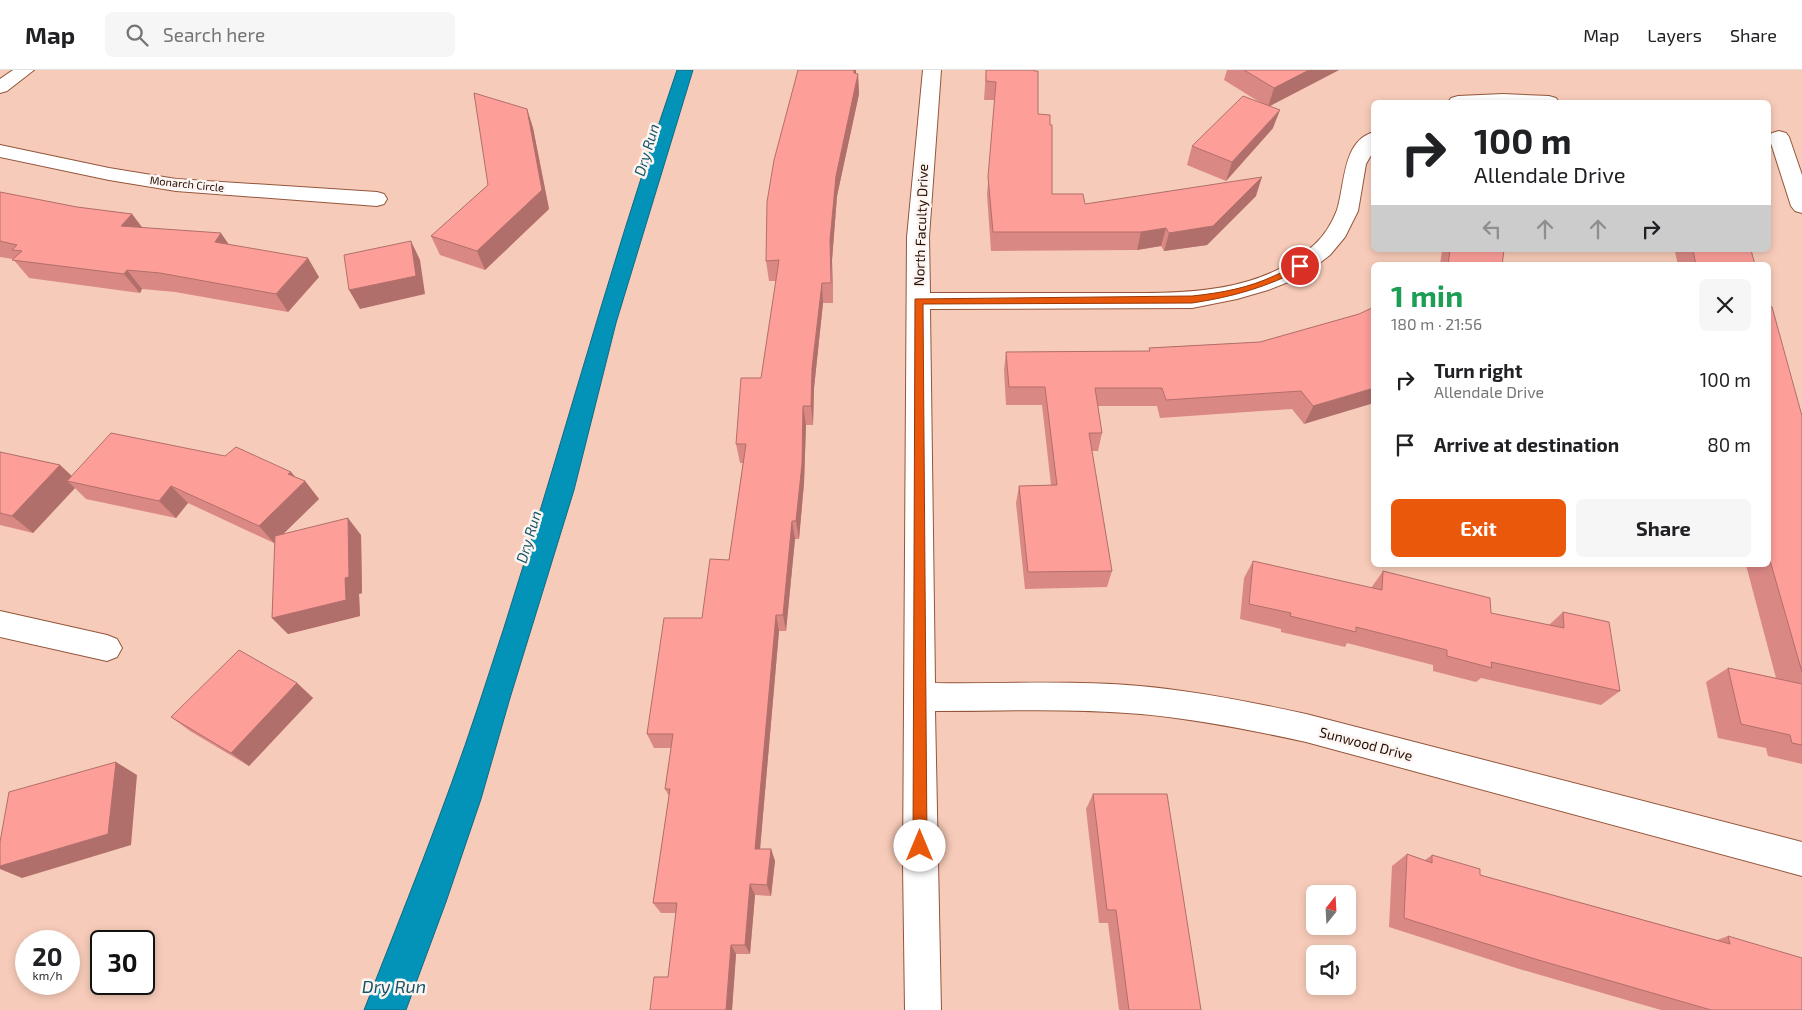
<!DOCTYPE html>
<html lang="en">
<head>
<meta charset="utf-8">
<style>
  :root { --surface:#fff; --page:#f6f6f6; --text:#202124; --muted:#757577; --line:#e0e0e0; --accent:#ea580c }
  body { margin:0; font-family:"Exo 2",sans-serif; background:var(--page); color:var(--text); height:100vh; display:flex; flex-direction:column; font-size:19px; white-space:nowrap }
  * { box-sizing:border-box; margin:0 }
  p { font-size:16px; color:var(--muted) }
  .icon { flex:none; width:28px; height:28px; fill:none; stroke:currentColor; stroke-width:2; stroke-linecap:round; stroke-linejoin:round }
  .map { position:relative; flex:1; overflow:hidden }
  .sheet { position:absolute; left:1371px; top:192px; width:400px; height:305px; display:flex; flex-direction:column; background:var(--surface); border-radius:8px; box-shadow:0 2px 8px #0003 }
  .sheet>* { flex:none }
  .banner { position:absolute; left:1371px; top:30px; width:400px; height:152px; border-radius:8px; box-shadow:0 2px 8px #0003; background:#fff; color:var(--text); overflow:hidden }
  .needle { width:32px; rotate:18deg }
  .controls { position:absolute; left:1306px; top:815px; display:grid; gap:10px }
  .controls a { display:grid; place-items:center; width:50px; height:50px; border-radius:8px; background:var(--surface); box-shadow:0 2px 8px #0003; font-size:25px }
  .speed { position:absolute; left:15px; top:860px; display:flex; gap:10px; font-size:25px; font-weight:700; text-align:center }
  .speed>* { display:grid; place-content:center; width:65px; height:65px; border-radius:50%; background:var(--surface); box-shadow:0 2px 8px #0003; line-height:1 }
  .speed small { font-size:12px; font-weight:400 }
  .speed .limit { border:2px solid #111; border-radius:8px; background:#fff; color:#111 }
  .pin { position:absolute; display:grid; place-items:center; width:42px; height:42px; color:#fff; margin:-21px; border:2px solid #fff; border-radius:50%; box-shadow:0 1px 5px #0007 }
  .me { position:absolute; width:55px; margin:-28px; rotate:0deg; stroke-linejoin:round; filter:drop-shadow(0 0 4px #0008) }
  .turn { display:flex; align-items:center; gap:18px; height:105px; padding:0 20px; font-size:22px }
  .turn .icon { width:65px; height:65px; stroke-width:2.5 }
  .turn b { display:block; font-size:35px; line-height:42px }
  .lanes { display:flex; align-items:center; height:48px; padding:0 20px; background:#0003; justify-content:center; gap:25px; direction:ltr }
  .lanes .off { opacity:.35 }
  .round { display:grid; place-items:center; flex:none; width:52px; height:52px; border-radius:8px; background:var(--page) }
  .head { display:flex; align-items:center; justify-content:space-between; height:85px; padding:0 20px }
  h1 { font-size:30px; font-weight:700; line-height:38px; color:#1e9e55 }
  .cta { display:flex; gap:10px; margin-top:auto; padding:10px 20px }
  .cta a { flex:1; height:58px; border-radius:8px; background:var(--accent); color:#fff; font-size:20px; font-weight:700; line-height:58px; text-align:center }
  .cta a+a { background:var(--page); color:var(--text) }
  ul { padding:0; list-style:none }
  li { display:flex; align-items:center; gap:15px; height:65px; padding:0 20px }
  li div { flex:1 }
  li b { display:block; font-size:19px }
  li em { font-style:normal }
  header { display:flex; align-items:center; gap:30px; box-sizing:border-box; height:70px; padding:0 25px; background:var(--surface); border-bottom:1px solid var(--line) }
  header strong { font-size:24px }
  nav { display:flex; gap:28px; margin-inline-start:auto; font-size:18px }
  .search { width:350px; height:45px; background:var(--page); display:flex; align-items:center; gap:12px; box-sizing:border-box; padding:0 18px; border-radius:8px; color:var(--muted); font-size:19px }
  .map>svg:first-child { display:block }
  .water { fill:#0493b8; stroke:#0e6a82 }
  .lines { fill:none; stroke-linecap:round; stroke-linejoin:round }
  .minor-casing { stroke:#94563b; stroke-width:2 }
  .minor { fill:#fff; fill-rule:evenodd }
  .wall { fill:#da8884 }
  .shaded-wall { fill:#b16f6b }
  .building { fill:#fd9e99; stroke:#b16f6b }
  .route { fill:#ea580c; stroke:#983908 }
  .labels { text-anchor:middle; stroke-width:5; stroke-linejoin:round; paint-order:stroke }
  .far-street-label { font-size:11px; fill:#240c03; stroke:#fdf5f2 }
  .street-label { font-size:14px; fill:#240c03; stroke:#fdf5f2 }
  .water-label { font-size:15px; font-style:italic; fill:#175669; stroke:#fdf5f2 }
  .near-water-label { font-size:18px; font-style:italic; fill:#175669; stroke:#fdf5f2 }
</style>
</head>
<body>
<header>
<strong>Map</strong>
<div class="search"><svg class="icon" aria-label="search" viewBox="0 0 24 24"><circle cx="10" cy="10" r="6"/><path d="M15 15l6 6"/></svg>Search here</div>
<nav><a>Map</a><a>Layers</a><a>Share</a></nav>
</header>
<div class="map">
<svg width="1802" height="940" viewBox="0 0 1802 940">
  <rect width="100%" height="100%" fill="#f7cbb9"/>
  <!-- water -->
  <path class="water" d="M 677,0 L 693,0 L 616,253 L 574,420 L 510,628 L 481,729 L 446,832 L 406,940 L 364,940 C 403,840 444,740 478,637 C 549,426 604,210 677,0 Z"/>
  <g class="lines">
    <defs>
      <path id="minor" d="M 13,0 L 34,0 L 7,21 L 0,23 L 0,9 Z
        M 923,0 L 941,0 L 929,167 L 930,223 C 980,223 1031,223 1082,223 C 1159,222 1252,232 1314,175 C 1324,166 1332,153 1337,140 C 1345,116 1342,70 1374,62 L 1374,80 L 1366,94 L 1358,141 L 1345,167 L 1330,185 L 1312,199 L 1291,211 L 1268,220 L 1237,229 L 1192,238 L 930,239 L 935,613 C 1003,614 1072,610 1140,616 C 1196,621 1251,632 1306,644 L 1802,772 L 1802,806 L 1306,672 C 1251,660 1196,649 1141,644 C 1072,638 1003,641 935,641 L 941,940 L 905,940 L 903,794 L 907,167 Z
        M 1503,24 L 1549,26 L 1556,28 L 1559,32 L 1448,32 L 1451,28 L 1458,26 Z
        M 1779,61 L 1786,63 L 1789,67 L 1802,105 L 1802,143 L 1795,141 L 1791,136 L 1769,67 L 1772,63 Z
        M 0,75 L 109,98 L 176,109 L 377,122 L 384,124 L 387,129 L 384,134 L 377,136 L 176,121 L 109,110 L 0,87 Z
        M 0,541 L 107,565 L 117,569 L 122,578 L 117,587 L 107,591 L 0,567 Z"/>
    </defs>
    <!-- minor casing -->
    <use href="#minor" class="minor-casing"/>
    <!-- minor -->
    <use href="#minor" class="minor"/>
  </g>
  <!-- wall -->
  <path class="wall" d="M 798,0 L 856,0 L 855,4 L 858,4 L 859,24 L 837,126 L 832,190 L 833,233 L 823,233 L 814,318 L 813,355 L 806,355 L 804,413 L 799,469 L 795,469 L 786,561 L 779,561 L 760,779 L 771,779 L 775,791 L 771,826 L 755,825 L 750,884 L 736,884 L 732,940 L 650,940 L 668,907 L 676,843 L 661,843 L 653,833 L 669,726 L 665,719 L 671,678 L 654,678 L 647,664 L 729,490 L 743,393 L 740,393 L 736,374 L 761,308 L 776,211 L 769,211 L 766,191 Z
    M 986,0 L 1034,0 L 1038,44 L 1052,124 L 1085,134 L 1256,126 L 1207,175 L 1164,181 L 1161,176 L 1137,180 L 991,181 L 987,125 L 995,30 L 984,30 Z
    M 1227,0 L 1339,0 L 1269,36 L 1273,58 L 1226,111 L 1187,95 L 1192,76 L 1261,33 L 1224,10 Z
    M 527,39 L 533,58 L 549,139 L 485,200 L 440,185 L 431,166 L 488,115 Z
    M 0,122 L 77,137 L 132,144 L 142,157 L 228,174 L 319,207 L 288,242 L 175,222 L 142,219 L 140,223 L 29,208 L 13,189 L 0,187 Z
    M 1442,180 L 1504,180 L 1502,195 L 1440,195 Z
    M 1676,180 L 1751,180 L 1755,195 L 1678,195 L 1675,182 Z
    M 1769,236 L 1802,346 L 1802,694 L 1768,686 L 1766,678 L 1718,668 L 1706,612 L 1728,598 L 1776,608 L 1746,495 L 1769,495 Z
    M 1359,244 L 1304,354 L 1292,339 L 1160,348 L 1157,336 L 1098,336 L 1102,363 L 1098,381 L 1092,381 L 1112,501 L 1107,517 L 1025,519 L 1016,433 L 1019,416 L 1051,415 L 1042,335 L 1006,335 L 1004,300 L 1006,282 L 1149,281 L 1149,278 L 1260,272 Z
    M 0,382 L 60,395 L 72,406 L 291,402 L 295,407 L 305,411 L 319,429 L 283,464 L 361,465 L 362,523 L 359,524 L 360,546 L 288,564 L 272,548 L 275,472 L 274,473 L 188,433 L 176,448 L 86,429 L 75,418 L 33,463 L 0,455 Z
    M 1253,491 L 1371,518 L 1383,501 L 1491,543 L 1549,555 L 1563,542 L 1620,621 L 1601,635 L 1481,608 L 1476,612 L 1433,601 L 1433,595 L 1347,573 L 1345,577 L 1281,562 L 1281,559 L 1240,549 L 1244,508 Z
    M 297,613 L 313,628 L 249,696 L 190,661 L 171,647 Z
    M 1093,724 L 1201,940 L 1119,940 L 1108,853 L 1099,853 L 1086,739 Z
    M 1407,784 L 1425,790 L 1432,785 L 1480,805 L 1717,870 L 1728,866 L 1802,940 L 1661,940 L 1516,898 L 1389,857 L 1392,796 Z"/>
  <!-- shaded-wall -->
  <path class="shaded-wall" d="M 852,0 L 856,0 L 856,13 L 858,4 L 859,24 L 837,126 L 832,190 L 833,233 L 830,170 L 836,106 Z
    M 1309,0 L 1339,0 L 1268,37 L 1274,18 Z
    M 527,39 L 533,58 L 549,139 L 485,200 L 477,181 Z
    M 1280,40 L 1273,58 L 1226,111 L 1232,92 Z
    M 1262,107 L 1256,126 L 1207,175 L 1164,181 L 1169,163 Z
    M 132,144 L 146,163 L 121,156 Z
    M 1166,158 L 1161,176 L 1137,180 L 1141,162 Z
    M 221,163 L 234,182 L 215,172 Z
    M 411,171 L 420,190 L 425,224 L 360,239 L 349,220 Z
    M 308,188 L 319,207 L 288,242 L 276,224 Z
    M 127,200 L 142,219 L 140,223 L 124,204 Z
    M 822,213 L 823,233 L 814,318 L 813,355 L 811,336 L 812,298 Z
    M 1374,318 L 1374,333 L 1304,354 L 1313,336 Z
    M 803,336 L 806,355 L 804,413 L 799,469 L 796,451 Z
    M 60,395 L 79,413 L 67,411 L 75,418 L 33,463 L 12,446 Z
    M 291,402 L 302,415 L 305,411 L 319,429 L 274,473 L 259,456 L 288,404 Z
    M 171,416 L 188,433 L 176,448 L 159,431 Z
    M 348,448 L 361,465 L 362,523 L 359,524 L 360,546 L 288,564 L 272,548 L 345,508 Z
    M 792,451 L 795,469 L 786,561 L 783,545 Z
    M 776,545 L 779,561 L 759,791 L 755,779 Z
    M 297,613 L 313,628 L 249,696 L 231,683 Z
    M 116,692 L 137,705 L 131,775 L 22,808 L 0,799 L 0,796 Z
    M 771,779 L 775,791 L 771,826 L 767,815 Z
    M 750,814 L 755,825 L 750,884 L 745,875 Z
    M 731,875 L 736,884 L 732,940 L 726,940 Z"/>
  <!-- building -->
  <path class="building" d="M 798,0 L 854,0 L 854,3 L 858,4 L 836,106 L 830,170 L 831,213 L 822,213 L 812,298 L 811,336 L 803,336 L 802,394 L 796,451 L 792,451 L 783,545 L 776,545 L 755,779 L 771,779 L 767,815 L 750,814 L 745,875 L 731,875 L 726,940 L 650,940 L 654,907 L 668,907 L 677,833 L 653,833 L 670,719 L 665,719 L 673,664 L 647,664 L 664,548 L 702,548 L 710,489 L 729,490 L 746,374 L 736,374 L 741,308 L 761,308 L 779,190 L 766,191 L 767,132 L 774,90 Z
    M 986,0 L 1034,0 L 1034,1 L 1038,1 L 1038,44 L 1050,45 L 1050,55 L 1052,55 L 1052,124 L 1083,124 L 1085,134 L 1262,107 L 1213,156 L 1169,163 L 1166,158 L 1141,162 L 993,162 L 988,107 L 996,12 L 986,11 Z
    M 1244,0 L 1309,0 L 1274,18 Z
    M 474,23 L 527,39 L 542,120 L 477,181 L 431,166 L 488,115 Z
    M 1243,26 L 1280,40 L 1232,92 L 1192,76 Z
    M 0,122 L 77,137 L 132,144 L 121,156 L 221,163 L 215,172 L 308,188 L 276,224 L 160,203 L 127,200 L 124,204 L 12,190 L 22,181 L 12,180 L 17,175 L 0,171 Z
    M 411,171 L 416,206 L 349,220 L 344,185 Z
    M 1450,180 L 1504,180 L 1502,195 L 1448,195 Z
    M 1693,180 L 1751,180 L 1755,195 L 1696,195 Z
    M 1769,236 L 1772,237 L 1802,346 L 1802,602 L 1769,487 Z
    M 1374,237 L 1374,318 L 1313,336 L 1301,321 L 1166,330 L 1162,318 L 1095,318 L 1102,363 L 1089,363 L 1112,501 L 1028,502 L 1019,416 L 1057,415 L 1045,317 L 1009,317 L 1006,282 L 1150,281 L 1149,278 L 1260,272 L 1359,244 Z
    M 111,363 L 225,386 L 236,377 L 291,402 L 288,404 L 305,411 L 259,456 L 171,416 L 159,431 L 67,411 Z
    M 0,382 L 60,395 L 12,446 L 0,443 Z
    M 348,448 L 349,507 L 345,508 L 346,530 L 272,548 L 275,466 Z
    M 1253,491 L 1382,520 L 1383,501 L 1490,528 L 1491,543 L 1564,558 L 1563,542 L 1609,552 L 1620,621 L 1491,592 L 1492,598 L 1447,586 L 1447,580 L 1356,557 L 1356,562 L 1290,546 L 1291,543 L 1249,534 Z
    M 239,580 L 297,613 L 231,683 L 171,647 Z
    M 1728,598 L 1802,614 L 1802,675 L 1792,673 L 1790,665 L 1741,654 Z
    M 116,692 L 108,764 L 0,796 L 0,772 L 9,722 Z
    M 1093,724 L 1167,724 L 1201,940 L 1129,940 L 1116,840 L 1107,840 Z
    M 1407,784 L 1432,793 L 1432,785 L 1480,799 L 1480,805 L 1730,874 L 1728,866 L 1802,888 L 1802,940 L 1711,940 L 1535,889 L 1404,848 Z"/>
  <!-- route -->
  <path class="route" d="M 1300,193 L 1305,196 L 1303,198 C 1268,217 1232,227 1192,233 L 923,234 L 927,776 L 925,780 L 920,783 L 915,780 L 913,776 L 915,229 L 1192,226 C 1221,223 1249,218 1276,205 C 1284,202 1291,196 1300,193 Z"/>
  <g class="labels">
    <!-- far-street labels -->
    <g class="far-street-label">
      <text transform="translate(187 114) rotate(6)" y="4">Monarch Circle</text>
    </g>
    <!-- street labels -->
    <g class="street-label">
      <text transform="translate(921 155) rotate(-88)" y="5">North Faculty Drive</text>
      <text transform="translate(1366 674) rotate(15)" y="5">Sunwood Drive</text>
    </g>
    <!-- water labels -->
    <g class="water-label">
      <text transform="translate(647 80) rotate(-73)" y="5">Dry Run</text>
      <text transform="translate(529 467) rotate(-73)" y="5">Dry Run</text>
    </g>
    <!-- near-water labels -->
    <g class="near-water-label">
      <text x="394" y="923">Dry Run</text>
    </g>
  </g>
</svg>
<div class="controls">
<a><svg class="needle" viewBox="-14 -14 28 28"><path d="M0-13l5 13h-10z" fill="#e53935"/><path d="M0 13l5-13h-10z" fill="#757577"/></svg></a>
<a><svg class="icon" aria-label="sound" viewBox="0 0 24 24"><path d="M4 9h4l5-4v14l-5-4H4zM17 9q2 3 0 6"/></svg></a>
</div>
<div class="speed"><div>20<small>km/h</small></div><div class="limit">30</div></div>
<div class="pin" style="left:1300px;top:196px;background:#d93025"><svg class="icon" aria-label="arrive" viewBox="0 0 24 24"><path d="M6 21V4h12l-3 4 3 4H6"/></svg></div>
<svg class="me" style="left:920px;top:776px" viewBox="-20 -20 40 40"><circle r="19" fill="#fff"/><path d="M0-13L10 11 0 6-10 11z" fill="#ea580c"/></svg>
<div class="banner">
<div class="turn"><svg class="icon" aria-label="right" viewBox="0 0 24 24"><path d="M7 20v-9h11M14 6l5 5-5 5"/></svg><div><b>100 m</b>Allendale Drive</div></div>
<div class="lanes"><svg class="icon off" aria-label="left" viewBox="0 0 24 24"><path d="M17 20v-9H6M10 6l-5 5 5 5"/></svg><svg class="icon off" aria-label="ahead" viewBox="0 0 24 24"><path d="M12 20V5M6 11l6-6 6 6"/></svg><svg class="icon off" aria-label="ahead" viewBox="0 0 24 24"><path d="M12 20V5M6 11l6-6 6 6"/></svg><svg class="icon" aria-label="right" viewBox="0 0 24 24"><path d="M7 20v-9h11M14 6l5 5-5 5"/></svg></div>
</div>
<section class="sheet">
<div class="head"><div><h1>1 min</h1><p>180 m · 21:56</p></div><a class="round"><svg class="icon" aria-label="close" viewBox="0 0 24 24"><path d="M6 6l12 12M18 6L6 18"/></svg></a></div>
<ul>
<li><svg class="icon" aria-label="right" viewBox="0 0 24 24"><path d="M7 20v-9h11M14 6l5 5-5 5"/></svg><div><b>Turn right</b><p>Allendale Drive</p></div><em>100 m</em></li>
<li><svg class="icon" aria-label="arrive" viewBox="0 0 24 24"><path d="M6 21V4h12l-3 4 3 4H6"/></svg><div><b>Arrive at destination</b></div><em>80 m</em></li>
</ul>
<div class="cta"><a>Exit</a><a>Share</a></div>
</section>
</div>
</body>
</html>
